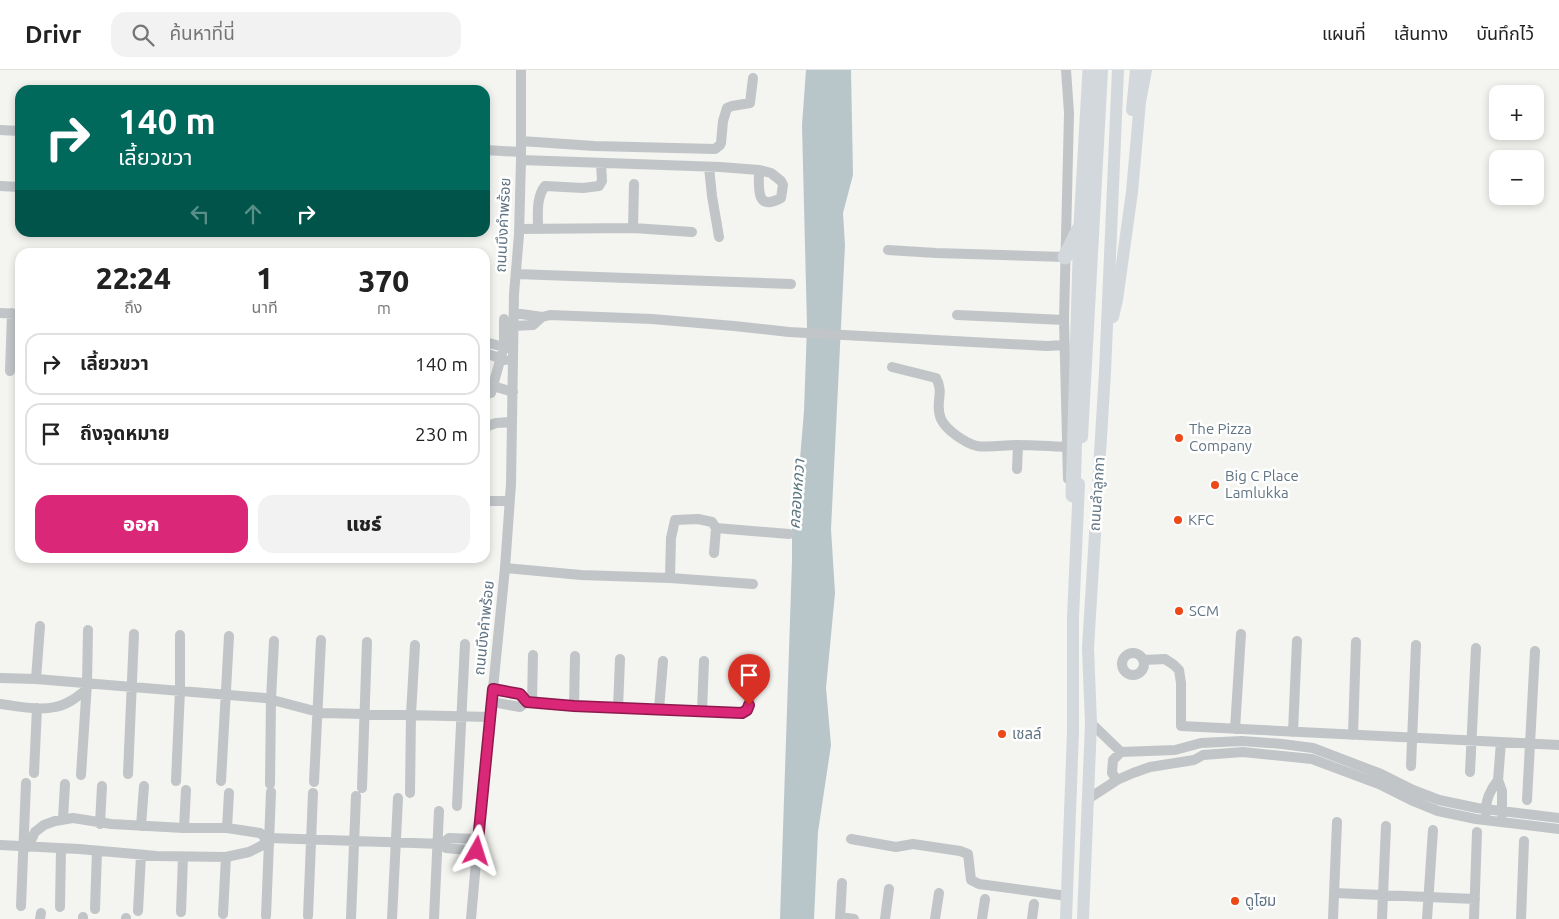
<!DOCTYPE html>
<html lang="th">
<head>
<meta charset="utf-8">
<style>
  :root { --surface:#fff; --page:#f2f2f2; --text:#222; --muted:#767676; --line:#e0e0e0; --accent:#db2777 }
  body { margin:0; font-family:Ubuntu,"Noto Sans Thai",sans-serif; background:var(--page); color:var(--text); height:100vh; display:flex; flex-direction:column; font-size:19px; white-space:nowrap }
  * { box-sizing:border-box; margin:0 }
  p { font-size:16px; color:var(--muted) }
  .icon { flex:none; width:28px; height:28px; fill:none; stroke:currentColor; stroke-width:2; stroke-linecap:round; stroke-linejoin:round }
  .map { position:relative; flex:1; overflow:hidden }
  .drawer { position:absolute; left:15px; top:178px; width:475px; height:315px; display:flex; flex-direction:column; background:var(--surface); border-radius:15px; box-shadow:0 2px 8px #0003 }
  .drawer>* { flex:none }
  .hud { position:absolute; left:15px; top:15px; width:475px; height:152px; border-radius:15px; box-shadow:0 2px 8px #0003; background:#00695c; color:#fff; overflow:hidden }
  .buttons { position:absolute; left:1489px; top:15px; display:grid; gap:10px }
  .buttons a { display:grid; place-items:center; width:55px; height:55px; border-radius:10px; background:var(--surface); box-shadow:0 2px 8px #0003; font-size:25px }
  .pin { position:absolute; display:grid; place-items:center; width:42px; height:42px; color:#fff; margin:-51px -21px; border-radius:50% 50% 50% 0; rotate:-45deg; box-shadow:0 0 5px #0007 }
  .pin .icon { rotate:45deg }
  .me { position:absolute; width:55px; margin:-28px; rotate:6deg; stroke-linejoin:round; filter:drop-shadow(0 0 4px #0008) }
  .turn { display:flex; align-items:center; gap:18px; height:105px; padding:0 20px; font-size:22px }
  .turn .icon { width:65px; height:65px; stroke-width:2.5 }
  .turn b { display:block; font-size:35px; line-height:42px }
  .lanes { display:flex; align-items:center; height:48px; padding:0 20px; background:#0003; justify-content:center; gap:25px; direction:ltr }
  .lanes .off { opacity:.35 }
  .eta { display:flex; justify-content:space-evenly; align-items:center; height:85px; text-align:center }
  .eta b { font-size:30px; font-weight:800; line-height:35px }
  .primary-button { display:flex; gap:10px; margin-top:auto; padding:10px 20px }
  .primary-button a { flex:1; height:58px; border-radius:15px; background:var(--accent); color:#fff; font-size:20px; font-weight:800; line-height:58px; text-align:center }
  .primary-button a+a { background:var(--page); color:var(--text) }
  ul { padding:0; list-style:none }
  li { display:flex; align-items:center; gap:15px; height:62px; margin:0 10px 8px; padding:0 10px; border:2px solid var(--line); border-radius:15px }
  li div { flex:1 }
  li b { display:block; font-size:19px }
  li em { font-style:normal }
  header { display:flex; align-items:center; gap:30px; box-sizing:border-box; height:70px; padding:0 25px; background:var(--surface); border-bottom:1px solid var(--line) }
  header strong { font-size:24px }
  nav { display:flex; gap:28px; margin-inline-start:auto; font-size:18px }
  .search { width:350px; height:45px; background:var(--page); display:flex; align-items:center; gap:12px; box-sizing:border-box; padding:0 18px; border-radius:15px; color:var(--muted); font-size:19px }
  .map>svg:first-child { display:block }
  .water { fill:#b8c6ca }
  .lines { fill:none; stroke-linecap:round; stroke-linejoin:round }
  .minor { stroke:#c1c5c8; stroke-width:10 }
  .major { stroke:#d2d8dc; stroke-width:12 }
  .highway { stroke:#d2d8dc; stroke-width:15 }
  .route-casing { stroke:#8e194d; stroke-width:12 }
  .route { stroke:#db2777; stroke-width:9 }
  .poi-dot { fill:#ec4818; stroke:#fff; stroke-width:2 }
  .labels { text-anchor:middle; stroke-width:5; stroke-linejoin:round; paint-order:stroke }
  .street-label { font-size:15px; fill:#617483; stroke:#fff }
  .poi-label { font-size:15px; fill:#617483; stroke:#fff; text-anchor:start }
  .water-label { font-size:16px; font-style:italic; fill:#5d7780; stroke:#fff }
</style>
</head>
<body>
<header>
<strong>Drivr</strong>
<div class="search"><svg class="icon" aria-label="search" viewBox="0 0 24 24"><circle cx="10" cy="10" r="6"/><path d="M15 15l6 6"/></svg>ค้นหาที่นี่</div>
<nav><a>แผนที่</a><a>เส้นทาง</a><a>บันทึกไว้</a></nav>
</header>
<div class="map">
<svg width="1559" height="849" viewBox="0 0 1559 849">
  <rect width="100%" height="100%" fill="#f4f4f0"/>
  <!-- water -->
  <path class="water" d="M 806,0 L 851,0 L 853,105 L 843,143 L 845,175 L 831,459 L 835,523 L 826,618 L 831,675 L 818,762 L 814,849 L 780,849 L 792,491 L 792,447 L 797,425 L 804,341 L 807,256 L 802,55 Z"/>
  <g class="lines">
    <!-- minor -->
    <path class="minor" d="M 1066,0 L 1069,43 L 1064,250 L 1068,409
      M 0,60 L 20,61
      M 521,71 L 594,76 L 715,79 L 720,75 L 721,73 L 723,51 L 727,38 L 732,36 L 750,33 L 753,8
      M 485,80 L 521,82
      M 521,90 L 720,97 L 759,100 L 771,103 L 781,111 L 783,115 L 781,128 C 755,142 759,117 759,100
      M 709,97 L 712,126 L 719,167
      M 0,116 L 20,117
      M 538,158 C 538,145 536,127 545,116 L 583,118 L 599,116 L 602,111 L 601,94
      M 633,158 L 634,114
      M 519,159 L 633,158 L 692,162
      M 888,180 L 936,183 L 1065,187
      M 516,204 L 791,214
      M 0,243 L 20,244
      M 514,243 L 542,247 L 550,245 L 652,249 L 734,256 L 789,262 L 1047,276 L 1065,275
      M 957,245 L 1064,250
      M 514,256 L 533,255 L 542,247
      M 485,272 L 508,278
      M 485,283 L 505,290
      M 892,297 L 936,308 C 945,324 934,333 941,349 C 946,360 965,373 977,376 C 989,378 1004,375 1016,375 C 1033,375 1049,376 1066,377
      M 10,301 L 12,243
      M 493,316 L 513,322
      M 491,323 L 504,276 L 504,249
      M 485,357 L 496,353 L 512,352
      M 1017,399 L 1018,375
      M 485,431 L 509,431
      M 714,483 L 716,458
      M 505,498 L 581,505 L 670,508 L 671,468 L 675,450 L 698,449 L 712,452 L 716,458 L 789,464
      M 670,508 L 753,514
      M1122 594a11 11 0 1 1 22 0a11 11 0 1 1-22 0Z
      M 1143,590 L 1165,589 L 1174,595 L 1179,600 L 1181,613 L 1181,656 L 1559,675
      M 0,608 L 36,609 L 265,628 L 322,643 L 491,647
      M 36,609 L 40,556
      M 493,619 L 520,624 L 527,632
      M 492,632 L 520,637 L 527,632 L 574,636 L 742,643 C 754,637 751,604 751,592
      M 532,633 L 533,585
      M 0,634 C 17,636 38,641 55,637 C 67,635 77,627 86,620
      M 574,636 L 575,586
      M 618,638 L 620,589
      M 659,639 L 663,591
      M 702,641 L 704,591
      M 1091,653 L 1121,682 L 1175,680 L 1201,673 L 1242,671 L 1282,674 L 1313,678 L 1381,704 L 1413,720 L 1439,730 L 1477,738 L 1559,748
      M 1235,659 L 1241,564
      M 1293,662 L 1297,571
      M 1353,665 L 1356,572
      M 1501,672 L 1498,710 L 1502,721 L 1502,745
      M 1411,696 L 1416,575
      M 1470,702 L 1476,578
      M 34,703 L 37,638
      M 128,704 L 134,564
      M 81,705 L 87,613 L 88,560
      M 1117,710 L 1112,703 L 1113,690 L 1121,682
      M 176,711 L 180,620 L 180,565
      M 221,711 L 229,566
      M 314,712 L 321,570
      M 270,714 L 271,629 L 274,571
      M 362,718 L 367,572
      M 410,723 L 411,644 L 415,575
      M 1088,729 L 1117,710 L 1133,703 L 1150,697 L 1194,690 L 1203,685 L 1243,682 L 1312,689 L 1379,714 L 1411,730 L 1438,741 L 1476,749 L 1559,759
      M 1527,730 L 1535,581
      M 457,736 L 465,574
      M 1486,743 C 1485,731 1490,720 1498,710
      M 63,749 L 65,714
      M 100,754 L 102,716
      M 141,756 L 144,716
      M 184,758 L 186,720
      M 227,758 L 229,723
      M 851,769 L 896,777 L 913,774 L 960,781 L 968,784 L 971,810 L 979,814 L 1067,826
      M 442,774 L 449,768 L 478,769
      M 0,775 L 79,779 L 157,786 L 226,787 L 249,782 L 261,776 L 268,770
      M 28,777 L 35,762 L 44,755 L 55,751 L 73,748 L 111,754 L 184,758 L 227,758 L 260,763 L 268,770 L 270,768 L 442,774 L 446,778 L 477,781
      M 1335,823 L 1475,829
      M 21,836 L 26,713
      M 60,837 L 61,778
      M 95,839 L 97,781
      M 138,841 L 141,785
      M 181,842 L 183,787
      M 223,844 L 226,787
      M 266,846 L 271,722
      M 308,846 L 313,723
      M 840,847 L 854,849
      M 351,848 L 356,726
      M 40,849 L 41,843
      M 83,849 L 83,847
      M 126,849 L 126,848
      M 392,849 L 398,728
      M 434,849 L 439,741
      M 471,849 L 478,769 L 505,498 L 511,414 L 514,224 L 519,165 L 521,90 L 521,0
      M 840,849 L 842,813
      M 885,849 L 889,819
      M 935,849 L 939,823
      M 982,849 L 985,829
      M 1032,849 L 1034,834
      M 1333,849 L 1337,752
      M 1382,849 L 1386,756
      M 1427,849 L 1433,760
      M 1474,849 L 1477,762
      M 1521,849 L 1524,771"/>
    <!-- major -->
    <path class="major" d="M 1132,40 L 1136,0
      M 1113,247 L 1117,230 L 1132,122 L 1140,32 L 1146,0
      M 1082,367 L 1102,0
      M 1066,849 L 1073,662 L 1073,547 L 1079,414
      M 1083,849 L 1091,653 L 1088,578 L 1105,302 L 1118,0"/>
    <!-- highway -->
    <path class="highway" d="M 1065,187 L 1079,159
      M 1073,425 L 1081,156 L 1090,0"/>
  </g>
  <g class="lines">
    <defs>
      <path id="route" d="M 477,781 L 493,619 L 520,624 L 527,632 L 574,636 L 742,643 L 747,640 L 749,635"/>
    </defs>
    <!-- route casing -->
    <use href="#route" class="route-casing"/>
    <!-- route -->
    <use href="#route" class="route"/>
  </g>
  <!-- markers -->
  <g class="poi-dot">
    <circle cx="1179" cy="368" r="5"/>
    <circle cx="1215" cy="415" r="5"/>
    <circle cx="1178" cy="450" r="5"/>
    <circle cx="1179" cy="541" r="5"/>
    <circle cx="1002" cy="664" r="5"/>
    <circle cx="1235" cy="831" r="5"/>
  </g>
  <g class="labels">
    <!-- street labels -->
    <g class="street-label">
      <text transform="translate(503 155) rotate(-87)" y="5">ถนนบึงคำพร้อย</text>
      <text transform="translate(1097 424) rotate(-86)" y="5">ถนนลำลูกกา</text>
      <text transform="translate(484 558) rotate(-84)" y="5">ถนนบึงคำพร้อย</text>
    </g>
    <!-- poi labels -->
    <g class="poi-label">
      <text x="1189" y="364">The Pizza<tspan x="1189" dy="17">Company</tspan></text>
      <text x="1225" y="411">Big C Place<tspan x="1225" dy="17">Lamlukka</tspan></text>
      <text x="1188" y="455">KFC</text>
      <text x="1189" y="546">SCM</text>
      <text x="1012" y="669">เชลล์</text>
      <text x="1245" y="836">ดูโฮม</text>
    </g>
    <!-- water labels -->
    <g class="water-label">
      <text transform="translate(796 424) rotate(-86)" y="6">คลองหกวา</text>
    </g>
  </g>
</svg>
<div class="buttons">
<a>+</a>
<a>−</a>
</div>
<div class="pin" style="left:749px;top:635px;background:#d93025"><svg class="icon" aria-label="arrive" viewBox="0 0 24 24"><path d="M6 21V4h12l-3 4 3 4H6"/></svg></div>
<svg class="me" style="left:477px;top:781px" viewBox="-20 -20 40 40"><path d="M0-17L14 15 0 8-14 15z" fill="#db2777" stroke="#fff" stroke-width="4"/></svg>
<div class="hud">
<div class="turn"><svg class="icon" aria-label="right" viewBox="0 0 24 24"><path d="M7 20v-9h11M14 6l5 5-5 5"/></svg><div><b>140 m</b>เลี้ยวขวา</div></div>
<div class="lanes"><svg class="icon off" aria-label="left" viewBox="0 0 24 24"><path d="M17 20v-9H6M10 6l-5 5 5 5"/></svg><svg class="icon off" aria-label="ahead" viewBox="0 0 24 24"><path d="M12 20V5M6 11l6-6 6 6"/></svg><svg class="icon" aria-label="right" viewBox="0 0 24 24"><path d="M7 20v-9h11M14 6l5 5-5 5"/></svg></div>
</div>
<section class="drawer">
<div class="eta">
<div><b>22:24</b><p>ถึง</p></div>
<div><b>1</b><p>นาที</p></div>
<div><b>370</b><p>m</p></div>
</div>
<ul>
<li><svg class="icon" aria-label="right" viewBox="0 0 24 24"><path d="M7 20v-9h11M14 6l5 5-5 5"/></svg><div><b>เลี้ยวขวา</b></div><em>140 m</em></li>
<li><svg class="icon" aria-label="arrive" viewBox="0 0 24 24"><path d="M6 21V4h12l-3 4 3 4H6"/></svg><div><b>ถึงจุดหมาย</b></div><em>230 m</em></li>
</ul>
<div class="primary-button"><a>ออก</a><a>แชร์</a></div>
</section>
</div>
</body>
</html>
